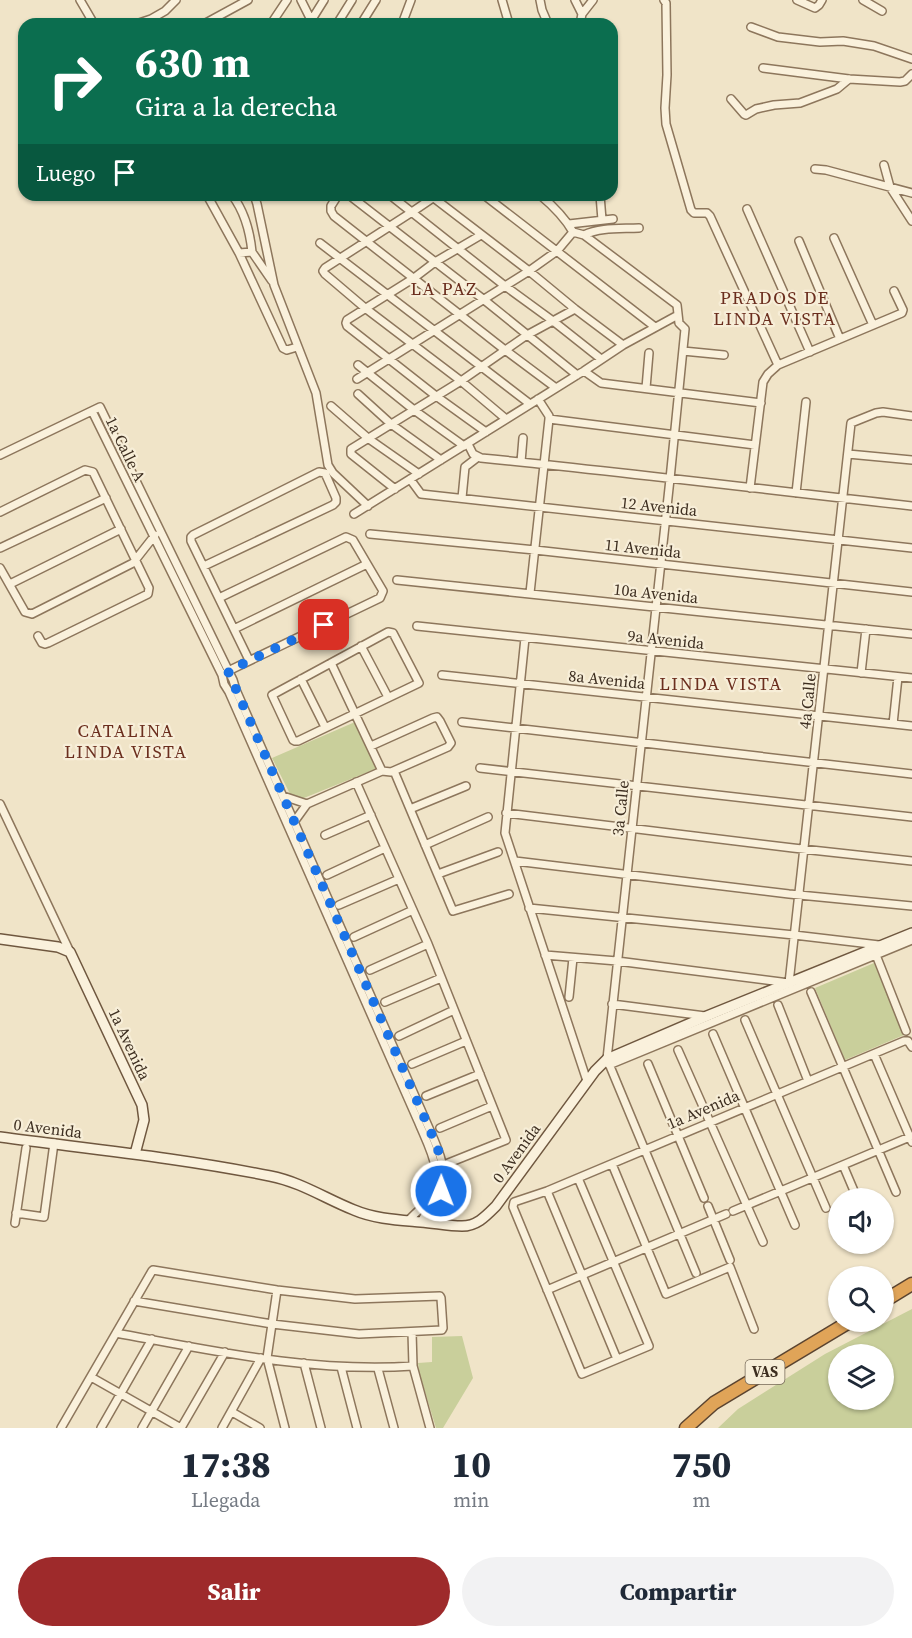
<!DOCTYPE html>
<html lang="es">
<head>
<meta charset="utf-8">
<style>
  :root { --surface:#fff; --page:#f2f2f3; --text:#1f2937; --muted:#747a83; --accent:#9e2a2b }
  body { margin:0; font-family:"Source Serif 4",serif; background:var(--page); color:var(--text); height:100vh; display:flex; flex-direction:column; font-size:22px; white-space:nowrap }
  * { box-sizing:border-box; margin:0 }
  p { font-size:20px; color:var(--muted) }
  .icon { flex:none; width:33px; height:33px; fill:none; stroke:currentColor; stroke-width:2; stroke-linecap:round; stroke-linejoin:round }
  .map { position:relative; height:1428px; overflow:hidden }
  .sheet { display:flex; flex-direction:column; background:var(--surface); flex:1 }
  .sheet>* { flex:none }
  .top-card { position:absolute; left:18px; top:18px; width:600px; height:183px; border-radius:18px; box-shadow:0 2px 4px #0004; background:#0b6e4f; color:#fff; overflow:hidden }
  .buttons { position:absolute; left:828px; top:1188px; display:grid; gap:12px }
  .buttons a { display:grid; place-items:center; width:66px; height:66px; border-radius:50%; background:var(--surface); box-shadow:0 2px 4px #0004; font-size:30px }
  .pin { position:absolute; display:grid; place-items:center; width:51px; height:51px; color:#fff; margin:-26px; border-radius:12px; box-shadow:0 3px 9px #0006 }
  .me { position:absolute; width:66px; margin:-33px; rotate:1deg; stroke-linejoin:round; filter:drop-shadow(0 0 4px #0008) }
  .turn { display:flex; align-items:center; gap:21px; height:126px; padding:0 18px; font-size:27px }
  .turn .icon { width:78px; height:78px; stroke-width:2.5 }
  .turn b { display:block; font-size:42px; line-height:51px }
  .then { display:flex; align-items:center; height:57px; padding:0 18px; background:#0003; gap:12px; font-size:22px }
  .eta { display:flex; justify-content:space-evenly; align-items:center; height:102px; text-align:center }
  .eta b { font-size:36px; font-weight:800; line-height:42px }
  .action { display:flex; gap:12px; margin-top:auto; padding:12px 18px }
  .action a { flex:1; height:69px; border-radius:36px; background:var(--accent); color:#fff; font-size:24px; font-weight:800; line-height:69px; text-align:center }
  .action a+a { background:var(--page); color:var(--text) }
  .map>svg:first-child { display:block }
  .green { fill:#c9cf9b; fill-rule:evenodd }
  .lines { fill:none; stroke-linecap:round; stroke-linejoin:round }
  .street-casing { stroke:#8d765c; stroke-width:10 }
  .secondary-casing { stroke:#6f573f; stroke-width:12 }
  .highway-casing { stroke:#5b4430; stroke-width:15 }
  .street { stroke:#faf1dc; stroke-width:7 }
  .secondary { stroke:#faf1dc; stroke-width:9 }
  .highway { stroke:#e0a458; stroke-width:12 }
  .route { stroke:#1a73e8; stroke-width:10; stroke-dasharray:0 18 }
  .labels { text-anchor:middle; stroke-width:4.5; stroke-linejoin:round; paint-order:stroke }
  .shield { fill:#f7eed8; stroke:#756857; stroke-width:1.5 }
  .shield-label { font-size:15px; font-weight:bold; fill:#3d2e20 }
  .street-label { font-size:16px; fill:#3d2e20; stroke:#f7eed8 }
  .neighbourhood-label { font-size:18px; letter-spacing:1.5px; fill:#6b2e1e; stroke:#f7eed8 }
</style>
</head>
<body>
<div class="map">
<svg width="912" height="1428" viewBox="0 0 912 1428">
  <rect width="100%" height="100%" fill="#f0e4c8"/>
  <!-- green -->
  <path class="green" d="M 355,722 L 378,768 L 299,800 L 291,796 L 272,758 Z
    M 874,963 L 904,1035 L 845,1060 L 815,988 Z
    M 912,1309 L 912,1428 L 718,1428 L 738,1409 L 825,1354 ZM 838,1354 L 884,1354 L 884,1400 L 838,1400 Z
    M 462,1336 L 473,1378 L 443,1428 L 436,1428 L 419,1372 L 418,1363 L 432,1362 L 432,1337 Z"/>
  <g class="lines">
    <defs>
      <path id="street" d="M 80,0 L 94,24
        M 301,0 L 312,22
        M 502,0 L 509,24
        M 540,0 L 542,10 L 548,24
        M 575,0 L 582,14
        M 664,0 L 666,3 L 667,75 L 665,108 L 666,124 L 691,210 L 694,213 L 707,213 L 710,216 L 778,365
        M 797,0 L 815,8 L 819,5 L 822,0
        M 863,0 L 882,11
        M 136,24 L 151,19 L 165,11 L 176,0
        M 204,24 L 248,0
        M 271,24 L 287,0
        M 309,24 L 324,0
        M 337,24 L 352,0
        M 361,24 L 376,0
        M 402,24 L 411,0
        M 580,24 L 582,14 L 593,0
        M 751,27 L 778,37 L 820,42 L 843,41 L 874,46 L 912,59
        M 763,68 L 849,79 L 900,82 L 905,81 L 912,74
        M 731,99 L 744,114 L 746,115 L 756,109 L 774,105 L 800,103 L 837,89 L 849,79
        M 884,165 L 890,187 L 912,221
        M 815,169 L 826,170 L 912,193
        M 207,195 L 239,253 L 252,252 L 272,281
        M 232,195 C 245,212 250,232 252,252
        M 254,195 L 257,204 L 274,285 L 316,393 L 328,465 L 333,473 L 368,506
        M 338,195 L 331,206 L 331,211 L 334,216 L 505,350 L 556,388
        M 349,195 L 483,299 L 577,375
        M 390,195 L 505,286 L 553,321 L 601,359
        M 430,195 L 529,271 L 575,309 L 623,345
        M 437,195 L 412,212 L 325,268 L 323,271 L 325,274 L 365,308 L 461,381 L 506,419
        M 484,195 L 655,327
        M 540,195 C 552,205 565,218 573,232 L 584,235 L 677,305 L 679,323 L 685,329 L 670,479 L 607,1059 L 696,1273
        M 600,195 L 602,220
        M 747,209 L 810,352
        M 569,224 L 613,219
        M 481,235 L 435,262 L 414,278 L 347,320 L 346,323 L 347,326 L 436,396 L 486,432
        M 584,235 C 600,227 621,229 639,228
        M 834,238 L 873,325
        M 799,241 L 840,339
        M 320,243 L 530,404
        M 239,253 L 283,348 L 287,350 L 297,347
        M 683,351 L 724,355
        M 358,365 L 414,410 L 464,446
        M 584,371 L 601,383 L 761,403
        M 357,379 L 529,271 L 557,251 L 573,232
        M 646,388 L 649,353
        M 358,394 L 391,424 L 441,460
        M 331,406 L 369,439 L 419,474
        M 92,411 L 222,675 L 224,684 L 229,692 L 418,1121 C 428,1146 447,1176 428,1201 C 422,1208 414,1214 408,1221
        M 549,419 L 755,445
        M 468,444 L 473,454 L 481,458 C 625,472 768,490 912,506
        M 848,454 L 912,460
        M 0,455 L 100,407 L 233,680 L 236,690 L 425,1119 C 435,1143 451,1169 439,1195 C 434,1205 426,1212 421,1222
        M 521,462 L 523,438
        M 410,479 L 421,494 L 912,548
        M 750,488 L 763,382 L 768,374 L 778,365 L 902,313 L 903,310 L 894,291
        M 395,489 L 351,454 L 351,449 L 461,381 L 527,335 L 575,309
        M 796,493 L 806,402
        M 462,498 L 465,467 L 478,457
        M 0,512 L 85,470 L 93,472 L 149,588 L 148,594 L 48,643 L 45,644 L 42,643 L 38,636
        M 354,514 L 577,375 L 584,371 L 623,345 L 678,315
        M 370,534 L 535,550 L 912,592
        M 0,548 L 106,498
        M 204,566 L 333,505 L 336,502 L 336,498 L 325,473 L 319,472 L 193,535 L 191,537 L 191,541 L 249,660
        M 0,568 L 25,612 L 32,614 L 133,563 L 155,535
        M 397,580 L 912,634
        M 10,584 L 121,529
        M 530,593 L 549,419 L 549,416 L 538,399
        M 219,598 L 346,537 L 353,540 L 383,591 L 380,598 L 226,672
        M 417,626 L 912,678
        M 234,629 L 367,564
        M 388,632 L 393,633 L 419,683 L 298,741 L 295,741 L 293,740 L 272,695 Z
        M 525,638 L 505,833 L 587,1081
        M 361,646 L 388,697
        M 331,663 L 382,771
        M 861,673 L 866,629
        M 442,675 L 912,726
        M 301,679 L 325,727
        M 462,722 L 912,774
        M 893,724 L 898,677
        M 480,768 L 912,817
        M 394,771 L 453,911 L 509,894
        M 356,782 L 428,944 L 506,1140 L 441,1166
        M 283,796 L 307,804
        M 0,804 L 70,952
        M 410,809 L 466,786
        M 506,813 L 793,848 L 912,861
        M 294,822 L 307,804 L 382,771 L 391,772 L 448,747 L 451,743 L 440,721 L 437,717 L 433,718 L 371,746
        M 325,835 L 371,815
        M 425,845 L 488,817
        M 515,861 L 789,894 L 912,906
        M 438,874 L 498,852
        M 327,875 L 385,848
        M 339,905 L 399,879
        M 529,908 L 794,935 L 879,945
        M 354,937 L 413,910
        M 545,955 L 617,961 L 789,983 L 851,423 L 876,413 L 883,412 L 912,416
        M 876,955 L 906,1031
        M 370,970 L 428,944
        M 811,992 L 896,1192
        M 569,997 L 573,958
        M 385,1002 L 441,978
        M 612,1004 L 705,1016
        M 778,1005 L 808,1081
        M 745,1020 L 826,1208
        M 713,1034 L 795,1225
        M 399,1036 L 454,1010
        M 678,1050 L 763,1242
        M 874,1054 L 912,1142
        M 412,1064 L 466,1041
        M 648,1064 L 704,1198
        M 609,1065 L 912,940
        M 426,1096 L 480,1074
        M 440,1128 L 492,1106
        M 612,1164 L 666,1294 L 730,1267 L 754,1329
        M 843,1165 L 857,1198
        M 578,1178 L 649,1346 L 582,1374 L 513,1207 L 514,1202 L 547,1191 L 904,1041 L 908,1041 L 912,1047
        M 547,1191 L 617,1359
        M 708,1206 L 730,1260
        M 733,1211 L 912,1136
        M 16,1213 L 44,1217 L 54,1143
        M 15,1223 L 26,1148
        M 277,1290 L 267,1358 L 285,1428
        M 547,1290 L 726,1214
        M 412,1332 L 413,1366 L 430,1428
        M 116,1333 C 214,1351 314,1373 413,1366
        M 304,1363 L 321,1428
        M 341,1367 L 357,1428
        M 378,1369 L 394,1428
        M 91,1377 L 181,1428
        M 232,1412 L 260,1428
        M 61,1428 L 152,1271 L 153,1270 L 277,1290 L 355,1299 L 440,1296 L 441,1298 L 443,1328 L 442,1330 L 359,1334 L 272,1324 L 134,1301
        M 101,1428 L 152,1339
        M 142,1428 L 189,1346
        M 181,1428 L 225,1352
        M 222,1428 L 261,1358"/>
      <path id="secondary" d="M 0,939 L 58,947 L 70,952 L 142,1105 L 144,1120 L 135,1154
        M 0,1137 C 90,1149 181,1158 270,1176 C 301,1182 326,1199 354,1210 C 375,1219 399,1220 421,1222 C 435,1223 448,1226 462,1226 C 477,1226 486,1216 496,1206 L 595,1071 L 607,1059 L 707,1016 L 912,933"/>
      <path id="highway" d="M 884,1301 L 912,1284
        M 686,1428 L 714,1403 L 849,1322"/>
    </defs>
    <!-- street casing -->
    <use href="#street" class="street-casing"/>
    <!-- secondary casing -->
    <use href="#secondary" class="secondary-casing"/>
    <!-- highway casing -->
    <use href="#highway" class="highway-casing"/>
    <!-- street -->
    <use href="#street" class="street"/>
    <!-- secondary -->
    <use href="#secondary" class="secondary"/>
    <!-- highway -->
    <use href="#highway" class="highway"/>
  </g>
  <g class="lines">
    <!-- route -->
    <path class="route" d="M 324,625 L 228,671 L 425,1119 C 435,1143 448,1164 441,1191"/>
  </g>
  <g class="labels">
    <!-- shield labels -->
    <rect class="shield" x="745.5" y="1360" width="39" height="24" rx="4.5"/>
    <g class="shield-label">
      <text x="765" y="1377">VAS</text>
    </g>
    <!-- street labels -->
    <g class="street-label">
      <text transform="translate(126 449) rotate(64)" y="6">1a Calle A</text>
      <text transform="translate(659 506) rotate(6)" y="6">12 Avenida</text>
      <text transform="translate(643 548) rotate(6)" y="6">11 Avenida</text>
      <text transform="translate(656 593) rotate(6)" y="6">10a Avenida</text>
      <text transform="translate(666 639) rotate(6)" y="6">9a Avenida</text>
      <text transform="translate(607 679) rotate(6)" y="6">8a Avenida</text>
      <text transform="translate(807 701) rotate(-84)" y="6">4a Calle</text>
      <text transform="translate(620 808) rotate(-84)" y="6">3a Calle</text>
      <text transform="translate(130 1044) rotate(65)" y="6">1a Avenida</text>
      <text transform="translate(703 1109) rotate(-23)" y="6">1a Avenida</text>
      <text transform="translate(48 1128) rotate(7)" y="6">0 Avenida</text>
      <text transform="translate(516 1153) rotate(-54)" y="6">0 Avenida</text>
    </g>
    <!-- neighbourhood labels -->
    <g class="neighbourhood-label">
      <text x="444" y="295">LA PAZ</text>
      <text x="775" y="304">PRADOS DE<tspan x="775" dy="21">LINDA VISTA</tspan></text>
      <text x="721" y="690">LINDA VISTA</text>
      <text x="126" y="737">CATALINA<tspan x="126" dy="21">LINDA VISTA</tspan></text>
    </g>
  </g>
</svg>
<div class="buttons">
<a><svg class="icon" aria-label="sound" viewBox="0 0 24 24"><path d="M4 9h4l5-4v14l-5-4H4zM17 9q2 3 0 6"/></svg></a>
<a><svg class="icon" aria-label="search" viewBox="0 0 24 24"><circle cx="10" cy="10" r="6"/><path d="M15 15l6 6"/></svg></a>
<a><svg class="icon" aria-label="layers" viewBox="0 0 24 24"><path d="M12 4l9 5-9 5-9-5zM3 14l9 5 9-5"/></svg></a>
</div>
<div class="pin" style="left:324px;top:625px;background:#d93025"><svg class="icon" aria-label="arrive" viewBox="0 0 24 24"><path d="M6 21V4h12l-3 4 3 4H6"/></svg></div>
<svg class="me" style="left:441px;top:1191px" viewBox="-20 -20 40 40"><circle r="17" fill="#1a73e8" stroke="#fff" stroke-width="3"/><path d="M0-11L8 9 0 5-8 9z" fill="#fff"/></svg>
<div class="top-card">
<div class="turn"><svg class="icon" aria-label="right" viewBox="0 0 24 24"><path d="M7 20v-9h11M14 6l5 5-5 5"/></svg><div><b>630 m</b>Gira a la derecha</div></div>
<div class="then">Luego<svg class="icon" aria-label="arrive" viewBox="0 0 24 24"><path d="M6 21V4h12l-3 4 3 4H6"/></svg></div>
</div>
</div>
<section class="sheet">
<div class="eta">
<div><b>17:38</b><p>Llegada</p></div>
<div><b>10</b><p>min</p></div>
<div><b>750</b><p>m</p></div>
</div>
<div class="action"><a>Salir</a><a>Compartir</a></div>
</section>
</body>
</html>
